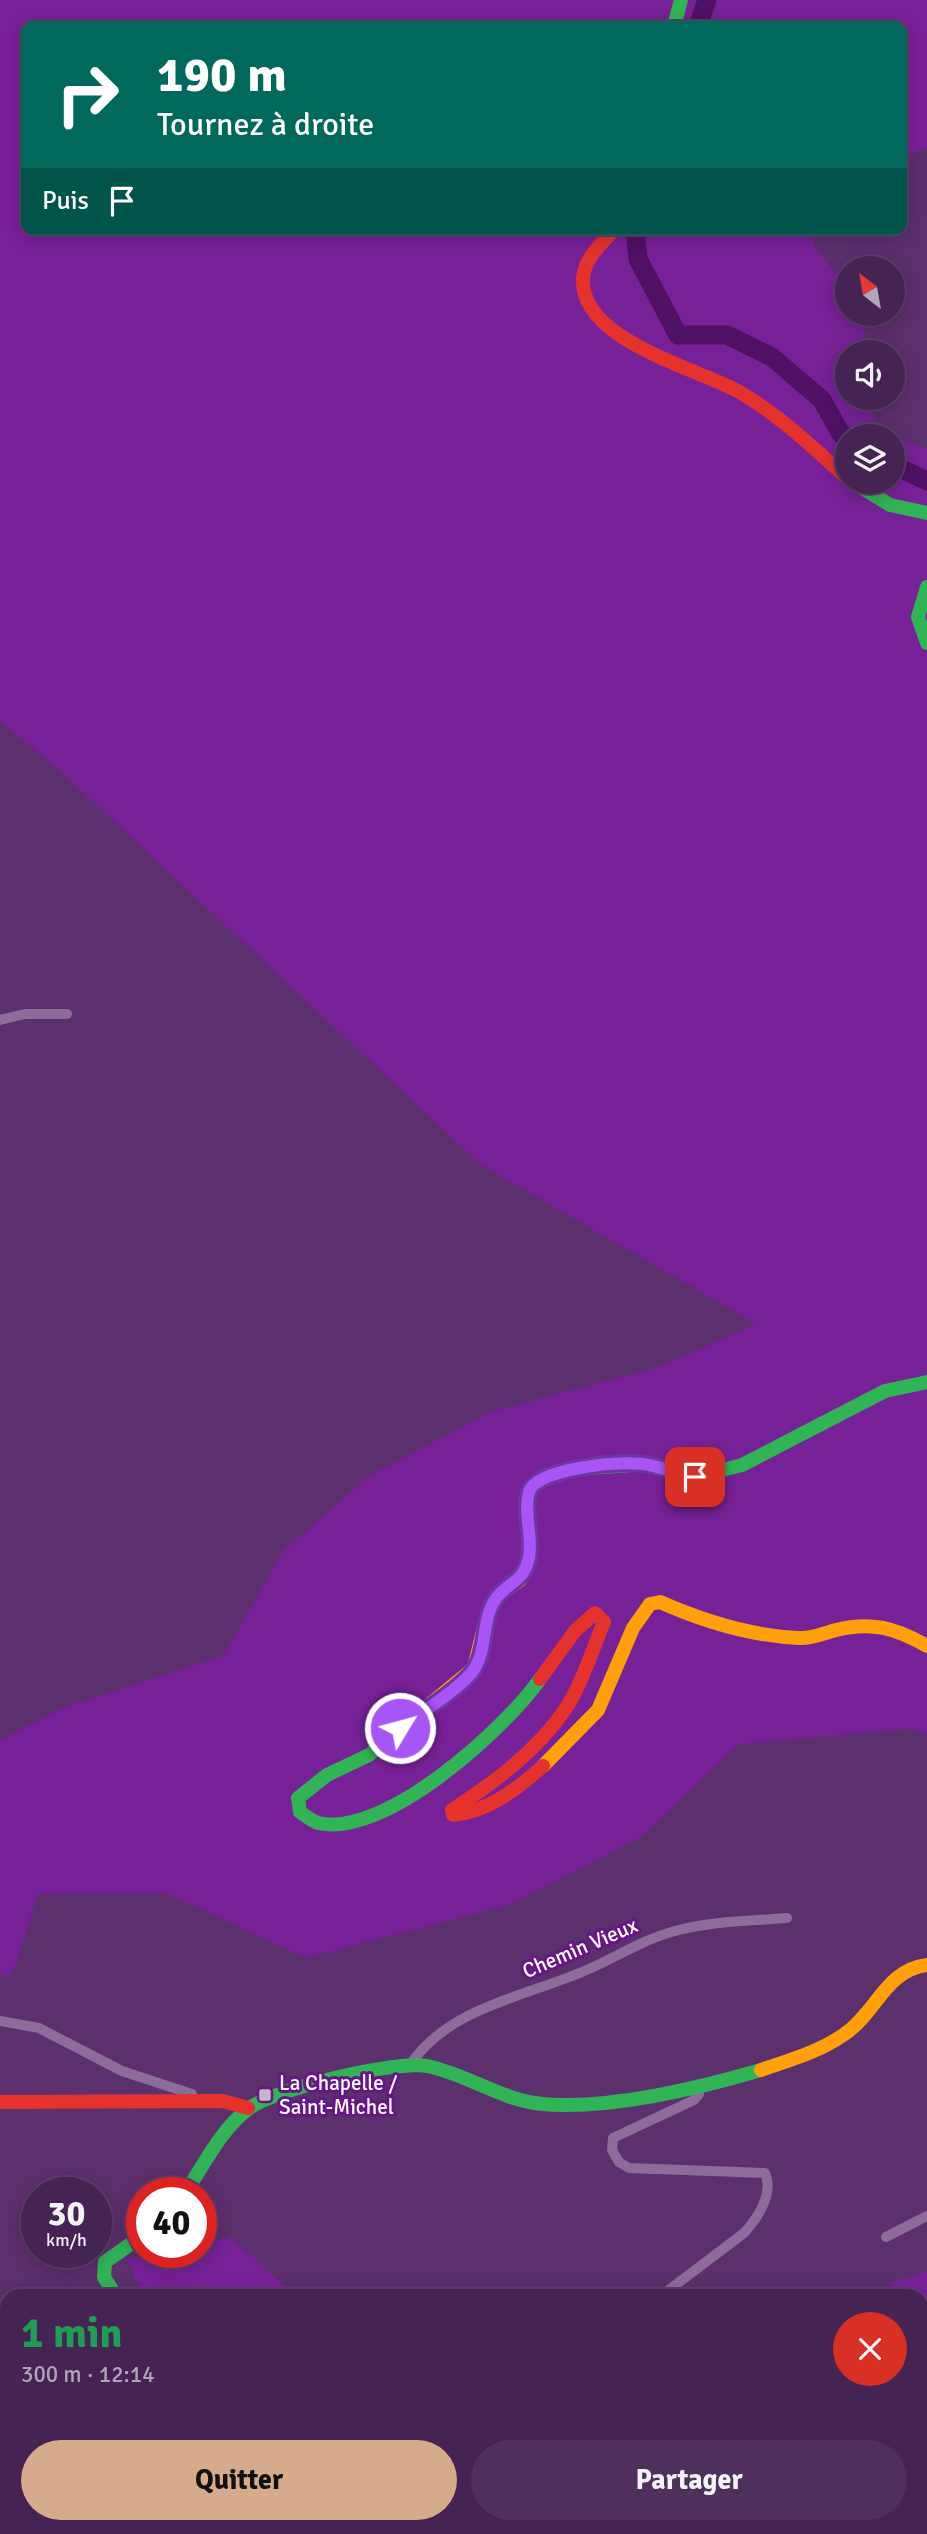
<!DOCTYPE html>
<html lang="fr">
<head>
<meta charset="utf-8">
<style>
  :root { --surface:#452352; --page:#4f2f5c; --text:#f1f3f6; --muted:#b0a4b8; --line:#5d4069; --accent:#d6ab8b }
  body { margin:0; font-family:Signika,sans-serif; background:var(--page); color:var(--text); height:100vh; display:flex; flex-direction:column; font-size:26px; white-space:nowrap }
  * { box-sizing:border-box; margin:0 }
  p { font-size:23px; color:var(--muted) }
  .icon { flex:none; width:38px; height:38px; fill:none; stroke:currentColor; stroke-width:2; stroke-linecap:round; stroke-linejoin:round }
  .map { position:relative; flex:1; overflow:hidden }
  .sheet { position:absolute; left:0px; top:2289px; width:928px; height:245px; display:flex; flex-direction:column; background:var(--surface); border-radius:21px 21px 0 0; box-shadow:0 4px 18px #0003,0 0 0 2px var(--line) }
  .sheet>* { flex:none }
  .guide { position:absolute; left:21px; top:21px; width:886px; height:214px; border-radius:14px; box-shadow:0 4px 18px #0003,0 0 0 2px var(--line); background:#00695c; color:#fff; overflow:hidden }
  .needle { width:46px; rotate:329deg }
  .buttons { position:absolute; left:835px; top:256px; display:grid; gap:14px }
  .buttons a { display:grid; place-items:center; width:70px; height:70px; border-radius:50%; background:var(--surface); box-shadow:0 4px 18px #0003,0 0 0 2px var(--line); font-size:35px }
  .speed { position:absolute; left:21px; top:2177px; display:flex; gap:14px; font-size:35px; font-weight:700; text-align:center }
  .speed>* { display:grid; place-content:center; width:91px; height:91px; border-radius:50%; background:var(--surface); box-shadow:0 4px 18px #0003,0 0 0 2px var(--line); line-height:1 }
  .speed small { font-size:18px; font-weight:400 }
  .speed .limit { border:10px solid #d22; background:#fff; color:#111 }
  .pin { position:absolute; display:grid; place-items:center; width:60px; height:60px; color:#fff; margin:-30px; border-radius:14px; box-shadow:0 4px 10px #0006 }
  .me { position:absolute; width:77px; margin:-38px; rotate:53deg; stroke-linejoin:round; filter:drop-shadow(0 0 5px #0008) }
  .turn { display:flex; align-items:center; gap:24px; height:147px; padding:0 21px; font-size:32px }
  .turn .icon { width:91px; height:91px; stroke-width:2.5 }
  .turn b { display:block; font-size:49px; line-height:60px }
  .then { display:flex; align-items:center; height:66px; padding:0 21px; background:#0003; gap:14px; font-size:26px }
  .round { display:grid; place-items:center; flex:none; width:74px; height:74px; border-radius:37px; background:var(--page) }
  .summary { display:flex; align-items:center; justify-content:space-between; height:119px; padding:0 21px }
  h1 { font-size:42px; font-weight:700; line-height:52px; color:#1e9e55 }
  .button { display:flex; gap:14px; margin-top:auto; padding:14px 21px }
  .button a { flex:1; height:80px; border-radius:42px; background:var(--accent); color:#111; font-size:28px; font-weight:700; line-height:80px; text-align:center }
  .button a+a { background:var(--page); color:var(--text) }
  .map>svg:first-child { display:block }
  .green { fill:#772198; fill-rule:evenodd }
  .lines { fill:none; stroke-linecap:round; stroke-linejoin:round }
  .river { stroke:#4e1164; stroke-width:19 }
  .street { stroke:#8d6b9b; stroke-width:10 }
  .fast { stroke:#30b455; stroke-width:14 }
  .slow { stroke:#ff9f0a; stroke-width:14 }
  .jam { stroke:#e5322d; stroke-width:14 }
  .route-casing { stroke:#6d37a1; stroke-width:18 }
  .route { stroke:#a855f7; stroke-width:12 }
  .poi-dot { fill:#c6b6cc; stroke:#671686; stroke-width:2.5 }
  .labels { text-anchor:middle; stroke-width:6; stroke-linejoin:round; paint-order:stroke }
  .street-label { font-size:21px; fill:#fff; stroke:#671686 }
  .poi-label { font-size:21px; fill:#fff; stroke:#671686; text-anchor:start }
</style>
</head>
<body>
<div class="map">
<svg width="927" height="2534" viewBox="0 0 927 2534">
  <rect width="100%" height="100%" fill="#5c2f6d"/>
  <!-- green -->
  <path class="green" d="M 0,0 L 927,0 L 927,148 L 901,157 L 901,26 L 26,26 L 26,229 L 809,229 L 815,248 L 847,288 L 847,313 L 859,313 L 866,335 L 853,352 L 847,352 L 847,397 L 867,397 L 878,430 L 927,449 L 927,1734 L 909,1729 L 739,1744 L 641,1837 L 509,1905 L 306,1958 L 168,1894 L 38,1894 L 12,1975 L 0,1975 L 0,1740 L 62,1708 L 223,1656 L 283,1551 L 370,1475 L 493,1411 L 659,1367 L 756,1324 L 481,1165 L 57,768 L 0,721 ZM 847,436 L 892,436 L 892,481 L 847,481 Z
    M 231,2237 L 295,2296 L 142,2296 L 128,2260 L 162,2252 L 201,2252 L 201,2244 Z
    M 927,2272 L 927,2534 L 296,2534 L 289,2527 L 920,2527 L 920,2296 L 882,2296 L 892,2282 Z"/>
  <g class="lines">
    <!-- river -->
    <path class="river" d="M 698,26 L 707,0
      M 635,229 L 638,259 L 678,335 L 727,335 L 772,357 L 822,400 L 841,434 L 847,437
      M 892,464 L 927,481"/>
    <!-- street -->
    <path class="street" d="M 0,1020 L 25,1014 L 67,1014
      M 0,2021 L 39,2028 L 122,2071 L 192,2094 L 194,2101
      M 410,2065 C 448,2008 523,1997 582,1972 C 614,1959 641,1940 675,1931 C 711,1921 750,1921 787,1918
      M 886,2237 L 927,2216
      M 661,2296 L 744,2233 C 758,2218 774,2193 765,2173 L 629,2168 L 619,2162 L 612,2150 L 613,2138 L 694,2100 L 699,2094 L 700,2086
      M 106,2534 L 119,2528 L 132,2534"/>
    <!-- fast -->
    <path class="fast" d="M 674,26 L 681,0
      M 851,481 L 890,505 L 927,513
      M 927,587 L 918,617 L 927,643
      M 529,1506 L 529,1493 L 544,1476 L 575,1469 L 646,1464 L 695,1477 L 742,1465 L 885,1391 L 927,1382
      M 388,1739 L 369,1755 L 327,1775 L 298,1798 L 300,1812 C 306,1816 312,1821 318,1823 C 384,1839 505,1729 540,1679
      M 185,2193 C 204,2165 221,2129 248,2109 C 274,2089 396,2060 427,2066 C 467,2074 501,2100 542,2104 C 610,2110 696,2089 761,2070
      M 116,2296 L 104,2277 L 105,2262 L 142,2236"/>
    <!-- slow -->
    <path class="slow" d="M 388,1739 L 474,1668 L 487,1615 L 498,1596 L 520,1580 L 529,1556 L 529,1506
      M 543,1766 L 598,1710 L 633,1628 L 650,1604 L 660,1602 C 703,1621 753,1636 799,1638 C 812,1639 824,1633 836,1630 C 871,1621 896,1628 927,1646
      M 761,2070 C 790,2060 822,2051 846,2033 C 877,2011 886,1970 927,1965"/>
    <!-- jam -->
    <path class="jam" d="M 615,229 C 603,242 588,255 584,272 C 570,339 702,369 743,394 C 782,418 814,448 847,478
      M 540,1679 L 575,1631 L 595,1613 L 604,1622 C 592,1650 582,1685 564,1711 C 536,1752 493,1783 452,1810 L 453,1815 C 488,1812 517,1789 543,1766
      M 0,2102 L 223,2101 L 248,2108
      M 226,2527 L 230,2534"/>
  </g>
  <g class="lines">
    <defs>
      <path id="route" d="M 400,1728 C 418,1715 464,1686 475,1668 C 488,1646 481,1618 497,1597 C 510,1581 524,1582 529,1557 C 533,1537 523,1512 529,1492 C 536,1468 627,1459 649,1465 C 665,1468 678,1475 695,1477"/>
    </defs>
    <!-- route casing -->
    <use href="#route" class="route-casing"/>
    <!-- route -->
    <use href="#route" class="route"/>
  </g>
  <!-- markers -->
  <rect class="poi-dot" x="258" y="2088" width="14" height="14" rx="3.5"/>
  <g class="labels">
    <!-- street labels -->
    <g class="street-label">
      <text transform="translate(580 1948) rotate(-23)" y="7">Chemin Vieux</text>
    </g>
    <!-- poi labels -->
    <g class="poi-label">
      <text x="279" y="2090">La Chapelle /<tspan x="279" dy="24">Saint-Michel</tspan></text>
    </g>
  </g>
</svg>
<div class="buttons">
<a><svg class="needle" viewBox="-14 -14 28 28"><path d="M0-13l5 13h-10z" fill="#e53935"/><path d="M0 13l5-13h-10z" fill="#b0a4b8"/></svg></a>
<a><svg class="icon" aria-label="sound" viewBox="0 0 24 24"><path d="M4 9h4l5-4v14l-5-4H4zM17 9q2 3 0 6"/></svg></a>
<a><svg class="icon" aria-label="layers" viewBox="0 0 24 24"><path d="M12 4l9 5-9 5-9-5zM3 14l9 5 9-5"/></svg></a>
</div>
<div class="speed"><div>30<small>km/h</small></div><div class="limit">40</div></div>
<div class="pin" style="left:695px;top:1477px;background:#d93025"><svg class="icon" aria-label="arrive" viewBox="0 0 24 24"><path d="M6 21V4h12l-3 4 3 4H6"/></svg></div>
<svg class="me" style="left:400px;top:1728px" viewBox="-20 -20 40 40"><circle r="17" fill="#a855f7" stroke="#fff" stroke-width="3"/><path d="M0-11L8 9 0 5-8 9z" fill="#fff"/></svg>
<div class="guide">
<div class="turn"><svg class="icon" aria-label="right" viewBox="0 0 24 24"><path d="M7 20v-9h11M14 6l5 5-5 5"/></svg><div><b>190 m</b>Tournez à droite</div></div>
<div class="then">Puis<svg class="icon" aria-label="arrive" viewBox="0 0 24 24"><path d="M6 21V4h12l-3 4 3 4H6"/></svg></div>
</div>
<section class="sheet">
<div class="summary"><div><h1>1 min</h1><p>300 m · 12:14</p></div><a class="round" style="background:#d93025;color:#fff"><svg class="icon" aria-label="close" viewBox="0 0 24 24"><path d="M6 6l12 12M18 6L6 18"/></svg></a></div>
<div class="button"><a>Quitter</a><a>Partager</a></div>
</section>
</div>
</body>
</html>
